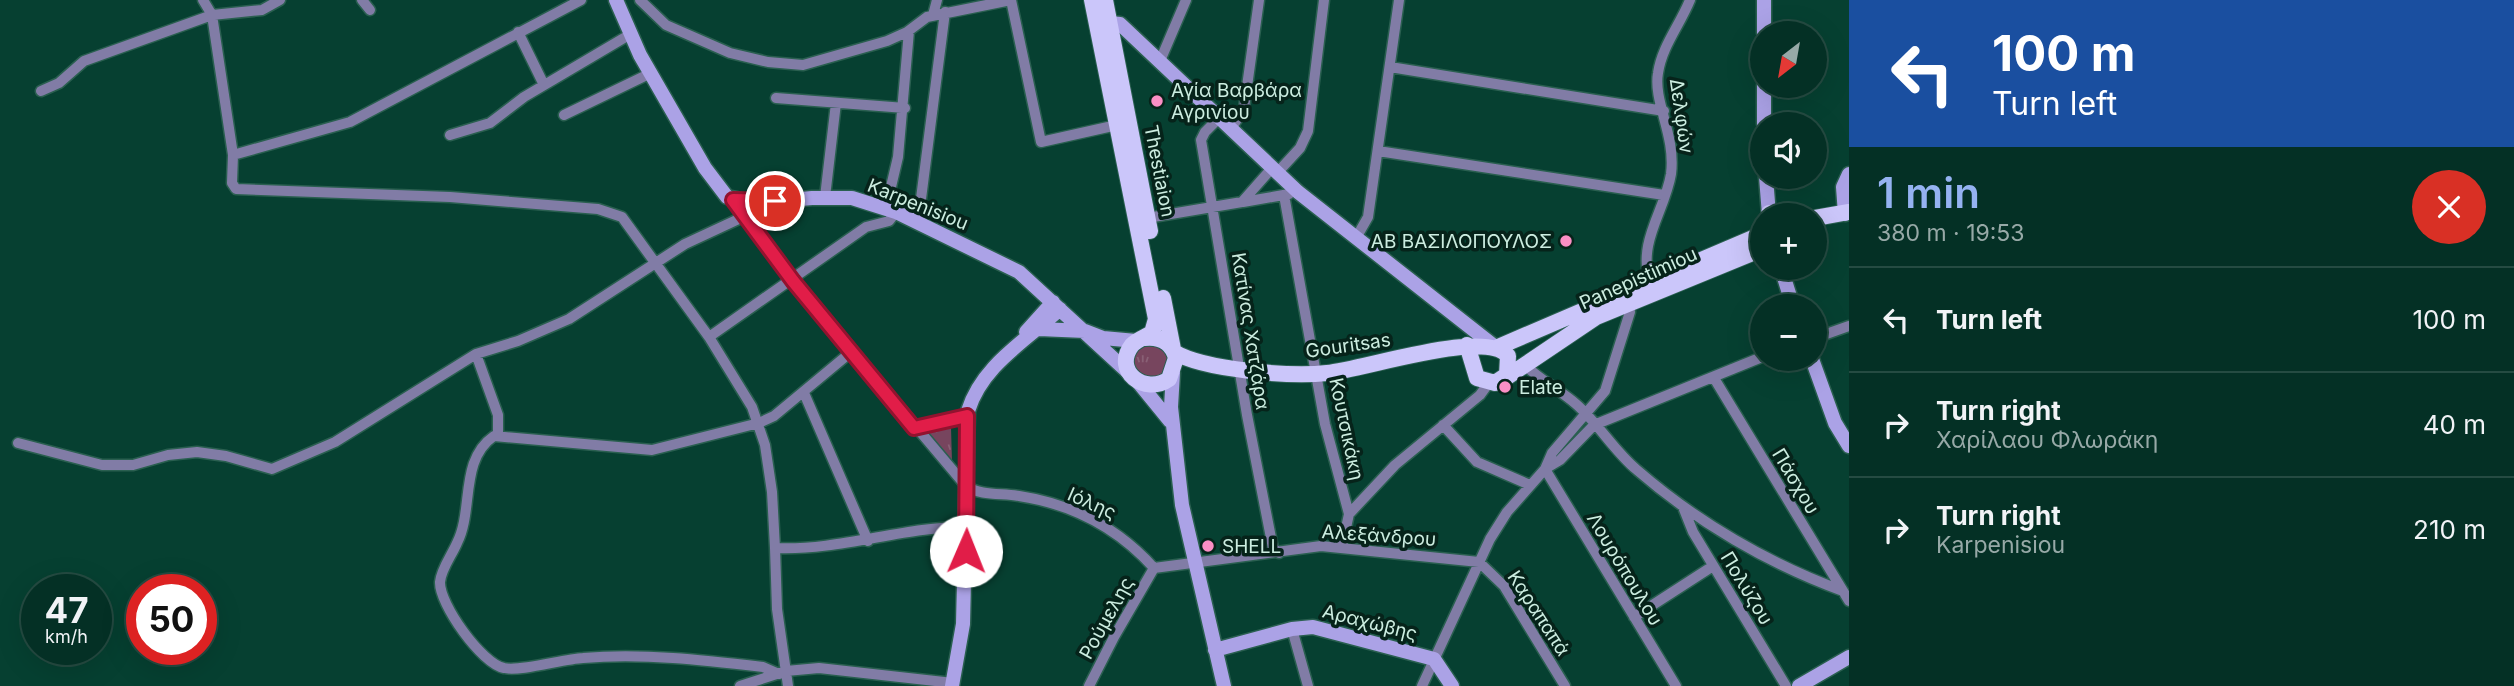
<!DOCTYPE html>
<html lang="en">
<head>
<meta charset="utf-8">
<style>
  :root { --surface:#043025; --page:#0d382d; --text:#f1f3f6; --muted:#97a9a7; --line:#254b42; --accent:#95b2f1 }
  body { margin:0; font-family:Inter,sans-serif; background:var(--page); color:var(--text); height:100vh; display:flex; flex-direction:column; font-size:26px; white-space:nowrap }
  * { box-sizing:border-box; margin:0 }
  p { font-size:23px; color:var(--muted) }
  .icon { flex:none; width:38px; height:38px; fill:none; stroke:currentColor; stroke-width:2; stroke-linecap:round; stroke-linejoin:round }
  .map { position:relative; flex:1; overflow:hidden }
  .panel { display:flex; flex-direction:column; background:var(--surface); width:665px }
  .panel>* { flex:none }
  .hud { background:#1a4fa0; color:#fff; overflow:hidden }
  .needle { width:46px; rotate:211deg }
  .buttons { position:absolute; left:1750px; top:21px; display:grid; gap:14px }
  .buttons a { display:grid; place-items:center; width:77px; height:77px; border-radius:50%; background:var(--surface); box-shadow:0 7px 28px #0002,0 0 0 2px var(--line); font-size:35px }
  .speed { position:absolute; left:21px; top:574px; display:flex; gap:14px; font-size:35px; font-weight:700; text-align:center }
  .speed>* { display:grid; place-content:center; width:91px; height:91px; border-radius:50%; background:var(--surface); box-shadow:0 7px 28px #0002,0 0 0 2px var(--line); line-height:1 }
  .speed small { font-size:18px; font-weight:400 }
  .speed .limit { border:10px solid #d22; background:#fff; color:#111 }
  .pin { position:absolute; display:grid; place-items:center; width:60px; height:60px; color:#fff; margin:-30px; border:4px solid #fff; border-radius:50%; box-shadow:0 2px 7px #0007 }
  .me { position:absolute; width:77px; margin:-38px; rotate:1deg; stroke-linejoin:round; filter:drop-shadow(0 0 5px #0008) }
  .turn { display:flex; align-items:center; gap:24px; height:147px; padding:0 28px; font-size:32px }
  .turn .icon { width:91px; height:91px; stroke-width:2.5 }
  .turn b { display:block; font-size:49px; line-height:60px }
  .round { display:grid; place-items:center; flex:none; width:74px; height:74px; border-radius:37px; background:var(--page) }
  .headline { display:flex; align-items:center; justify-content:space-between; height:119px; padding:0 28px }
  h1 { font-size:42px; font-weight:600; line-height:52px; color:var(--accent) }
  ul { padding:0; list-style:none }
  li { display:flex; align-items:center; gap:21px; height:105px; padding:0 28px; border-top:2px solid var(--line) }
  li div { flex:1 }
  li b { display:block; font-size:26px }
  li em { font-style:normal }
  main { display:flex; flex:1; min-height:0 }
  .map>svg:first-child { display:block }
  .grass { fill:url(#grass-tufts) }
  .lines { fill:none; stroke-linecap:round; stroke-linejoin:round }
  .street-casing { stroke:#2a5f50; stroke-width:13 }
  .secondary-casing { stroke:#2a5f50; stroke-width:17 }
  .primary-casing { stroke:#2a5f50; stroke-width:18 }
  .street { stroke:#817ca6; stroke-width:10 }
  .secondary { stroke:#aba2e6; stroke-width:14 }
  .primary { stroke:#cbc6fa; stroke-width:16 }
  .route-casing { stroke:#92132f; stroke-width:18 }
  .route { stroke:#e11d48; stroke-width:12 }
  .poi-dot { fill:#fb8fc5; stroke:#06231a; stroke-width:2.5 }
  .labels { text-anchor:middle; stroke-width:7; stroke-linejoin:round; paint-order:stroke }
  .poi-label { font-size:19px; fill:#ccede0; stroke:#06231a; text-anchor:start }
  .street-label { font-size:19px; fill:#ccede0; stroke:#06231a }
</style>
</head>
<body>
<main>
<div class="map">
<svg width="1849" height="686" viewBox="0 0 1849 686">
  <defs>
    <pattern id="grass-tufts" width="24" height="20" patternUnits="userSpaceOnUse" patternTransform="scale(1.75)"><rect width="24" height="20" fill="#77455e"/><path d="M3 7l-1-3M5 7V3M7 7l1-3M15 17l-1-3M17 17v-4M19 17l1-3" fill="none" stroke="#896075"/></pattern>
  </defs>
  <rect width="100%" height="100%" fill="#064031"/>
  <!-- grass -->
  <path class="grass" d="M 1152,341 L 1169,352 L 1164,378 L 1138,378 L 1131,354 L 1134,349 Z
    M 951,427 L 952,462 L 926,433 Z"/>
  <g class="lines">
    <defs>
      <path id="street" d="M 203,0 L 212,15 L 233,155 L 232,183 L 236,189 L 450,197 L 598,209 L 622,217 L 709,337 L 752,407 L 765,445 L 772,492 L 775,548 C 841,551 904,526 968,527
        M 362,0 L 370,10
        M 640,0 L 666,25 L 730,53 L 768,62 L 803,65 L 887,41 L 907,32 L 927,17 L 1011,0 L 1041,142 L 1117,125
        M 933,15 L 937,0
        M 518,32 L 544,85
        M 1160,61 L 1186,0
        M 1390,67 L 1664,111
        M 41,91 L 59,83 L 84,61 L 212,15 L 262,10 L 280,0
        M 776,98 L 905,108
        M 564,115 L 651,73
        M 1219,118 L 1205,132 L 1201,140 L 1247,415 L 1273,548 L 1279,553
        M 1231,129 L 1244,108 L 1259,0
        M 450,135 L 490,123 L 524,97 L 629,35
        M 1378,151 L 1664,195
        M 233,155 L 350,122 L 581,0
        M 1277,173 L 1300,148 L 1308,131 L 1324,0
        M 1284,195 L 1325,424 L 1349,514 L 1342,546
        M 825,197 L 836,103
        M 733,200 L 793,281 L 966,486 C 981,496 1001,493 1019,496 C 1072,504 1118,528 1154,568
        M 1243,202 L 1289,194
        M 886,208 L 898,157 L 909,31
        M 1147,218 L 1242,202 L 1272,168
        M 918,222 L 945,12
        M 1356,238 L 1368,217 L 1399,0
        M 1650,282 C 1637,242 1665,211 1671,174 C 1676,135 1653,102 1658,73 C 1662,46 1680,25 1690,0
        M 709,337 L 866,227 L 889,221 L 896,212
        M 1815,338 L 1849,326
        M 1525,365 C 1540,380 1560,390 1576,404 C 1598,423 1614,451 1637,470 C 1697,522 1769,564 1843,591
        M 1714,378 L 1849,601
        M 804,393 L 868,541
        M 1443,425 L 1477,462 L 1530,485
        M 914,428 L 967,416
        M 498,436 L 498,415 L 476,354 L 518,341 L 569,319 L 685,244 L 743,217
        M 18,443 L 102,465 L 133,465 L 168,455 L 197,452 L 226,456 L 272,469 L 335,442 L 476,354
        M 1545,469 L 1676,686
        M 1545,469 L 1552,453 L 1605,391 L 1630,312 L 1628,298
        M 1683,507 L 1693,532 L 1786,686
        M 1349,514 L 1395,465 L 1480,395 L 1488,384
        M 775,548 L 777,609 L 788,686
        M 1154,568 L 1321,546 L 1479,562 L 1504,586 L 1565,686
        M 1634,617 L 1713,566
        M 1292,629 L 1308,686
        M 779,674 L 763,667 C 703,660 643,653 583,658 C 563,659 520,672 504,668 C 482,664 439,604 440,582 C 441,569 452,555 457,543 C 474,510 459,460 494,436 L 652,450 L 759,423 L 774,416 L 851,352
        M 740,686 L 786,671 L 819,668 L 953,683
        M 1089,686 L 1114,637 L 1154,568
        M 1422,686 L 1490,539 L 1507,512 L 1545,469 L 1560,460 L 1594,425 L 1762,357"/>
      <path id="secondary" d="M 616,0 L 640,55 L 705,168 L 727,197 L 756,203 L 812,198 L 852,198 L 896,212 L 1019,272 L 1128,372
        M 1764,0 L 1764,33
        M 1101,22 L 1120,24 L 1298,192 L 1494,346
        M 1764,124 L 1764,86
        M 1766,177 L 1769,215
        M 1845,214 L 1843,187 L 1849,174
        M 1781,268 L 1793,306
        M 1039,329 L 1085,331 L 1103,338 L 1136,341
        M 1026,332 L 1053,302
        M 1812,359 L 1835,423 L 1849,446
        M 1173,373 L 1171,407 L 1182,505 L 1224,686
        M 1139,383 L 1170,421
        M 1215,650 L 1292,629 L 1313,627 L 1434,659 L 1452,686
        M 952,686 L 963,624 L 968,411 C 982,365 1026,341 1060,309
        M 1799,686 L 1849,657"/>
      <path id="primary" d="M 1092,0 L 1156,319 L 1152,333 C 1145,337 1137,340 1132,345 C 1112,371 1145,396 1169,379 L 1176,358 C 1172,342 1160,336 1144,338
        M 1105,0 L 1150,231
        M 1769,213 L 1788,215
        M 1815,218 L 1849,212
        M 1163,298 L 1173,349
        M 1498,347 L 1762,234
        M 1174,352 C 1204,370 1291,377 1327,373 C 1363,370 1486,328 1508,356 L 1507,375 L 1495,383 L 1477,378 L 1467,345
        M 1504,379 L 1596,317 L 1762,249"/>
    </defs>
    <!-- street casing -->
    <use href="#street" class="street-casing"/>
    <!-- secondary casing -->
    <use href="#secondary" class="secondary-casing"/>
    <!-- primary casing -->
    <use href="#primary" class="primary-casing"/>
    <!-- street -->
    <use href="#street" class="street"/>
    <!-- secondary -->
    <use href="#secondary" class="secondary"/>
    <!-- primary -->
    <use href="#primary" class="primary"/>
  </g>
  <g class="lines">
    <defs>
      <path id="route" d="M 775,201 L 733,200 L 793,281 L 914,428 L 967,416 L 966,551"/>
    </defs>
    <!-- route casing -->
    <use href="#route" class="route-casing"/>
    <!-- route -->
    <use href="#route" class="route"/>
  </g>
  <!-- markers -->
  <g class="poi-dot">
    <circle cx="1157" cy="101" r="7"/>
    <circle cx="1566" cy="241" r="7"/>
    <circle cx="1505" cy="387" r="7"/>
    <circle cx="1208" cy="546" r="7"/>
  </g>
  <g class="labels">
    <!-- poi labels -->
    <g class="poi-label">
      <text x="1171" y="97">Αγία Βαρβάρα<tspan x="1171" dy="22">Αγρινίου</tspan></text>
      <text x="1552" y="248" text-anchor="end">ΑΒ ΒΑΣΙΛΟΠΟΥΛΟΣ</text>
      <text x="1519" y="394">Elate</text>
      <text x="1222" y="553">SHELL</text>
    </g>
    <!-- street labels -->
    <g class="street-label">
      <text transform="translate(1682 116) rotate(82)" y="7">Δελφών</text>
      <text transform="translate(1160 171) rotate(79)" y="7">Thestiaion</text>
      <text transform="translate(918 204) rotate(22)" y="7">Karpenisiou</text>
      <text transform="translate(1638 278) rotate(-24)" y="7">Panepistimiou</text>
      <text transform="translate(1251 331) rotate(81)" y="7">Κατίνας Χατζάρα</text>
      <text transform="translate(1348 345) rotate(-8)" y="7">Gouritsas</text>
      <text transform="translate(1347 429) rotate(78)" y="7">Κουτσικάκη</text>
      <text transform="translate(1796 481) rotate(59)" y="7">Πάσχου</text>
      <text transform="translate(1092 503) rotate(24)" y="7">Ιόλης</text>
      <text transform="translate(1379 535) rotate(4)" y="7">Αλεξάνδρου</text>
      <text transform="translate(1625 569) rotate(59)" y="7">Λουρόπουλου</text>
      <text transform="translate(1747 588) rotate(59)" y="7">Πολύζου</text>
      <text transform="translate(1539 613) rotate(57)" y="7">Καραπαπά</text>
      <text transform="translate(1106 618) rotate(-61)" y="7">Ρούμελης</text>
      <text transform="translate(1370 622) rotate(14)" y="7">Αραχώβης</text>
    </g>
  </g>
</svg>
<div class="buttons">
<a><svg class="needle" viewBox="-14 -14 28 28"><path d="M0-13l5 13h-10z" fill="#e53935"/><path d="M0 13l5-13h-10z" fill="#97a9a7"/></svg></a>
<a><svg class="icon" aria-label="sound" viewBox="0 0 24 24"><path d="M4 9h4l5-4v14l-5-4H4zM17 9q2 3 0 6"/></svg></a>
<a>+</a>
<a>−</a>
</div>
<div class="speed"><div>47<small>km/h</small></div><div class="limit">50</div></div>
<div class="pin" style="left:775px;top:201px;background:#d93025"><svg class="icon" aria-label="arrive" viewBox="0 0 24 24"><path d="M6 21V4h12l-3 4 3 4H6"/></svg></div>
<svg class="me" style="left:966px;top:551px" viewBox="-20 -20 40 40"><circle r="19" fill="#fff"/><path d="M0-13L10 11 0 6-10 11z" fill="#e11d48"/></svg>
</div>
<section class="panel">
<div class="hud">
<div class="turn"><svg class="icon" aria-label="left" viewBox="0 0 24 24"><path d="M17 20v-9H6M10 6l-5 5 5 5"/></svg><div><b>100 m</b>Turn left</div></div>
</div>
<div class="headline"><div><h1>1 min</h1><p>380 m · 19:53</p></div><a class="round" style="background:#d93025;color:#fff"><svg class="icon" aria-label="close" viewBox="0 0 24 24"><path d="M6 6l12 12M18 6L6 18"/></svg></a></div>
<ul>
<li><svg class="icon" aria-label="left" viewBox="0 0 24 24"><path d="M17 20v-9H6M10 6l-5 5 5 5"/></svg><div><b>Turn left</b></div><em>100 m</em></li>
<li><svg class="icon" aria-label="right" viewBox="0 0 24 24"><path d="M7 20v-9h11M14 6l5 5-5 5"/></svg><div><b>Turn right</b><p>Χαρίλαου Φλωράκη</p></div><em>40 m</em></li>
<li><svg class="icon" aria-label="right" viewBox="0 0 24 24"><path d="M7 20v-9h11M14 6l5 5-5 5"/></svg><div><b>Turn right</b><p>Karpenisiou</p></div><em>210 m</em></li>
</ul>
</section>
</main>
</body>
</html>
